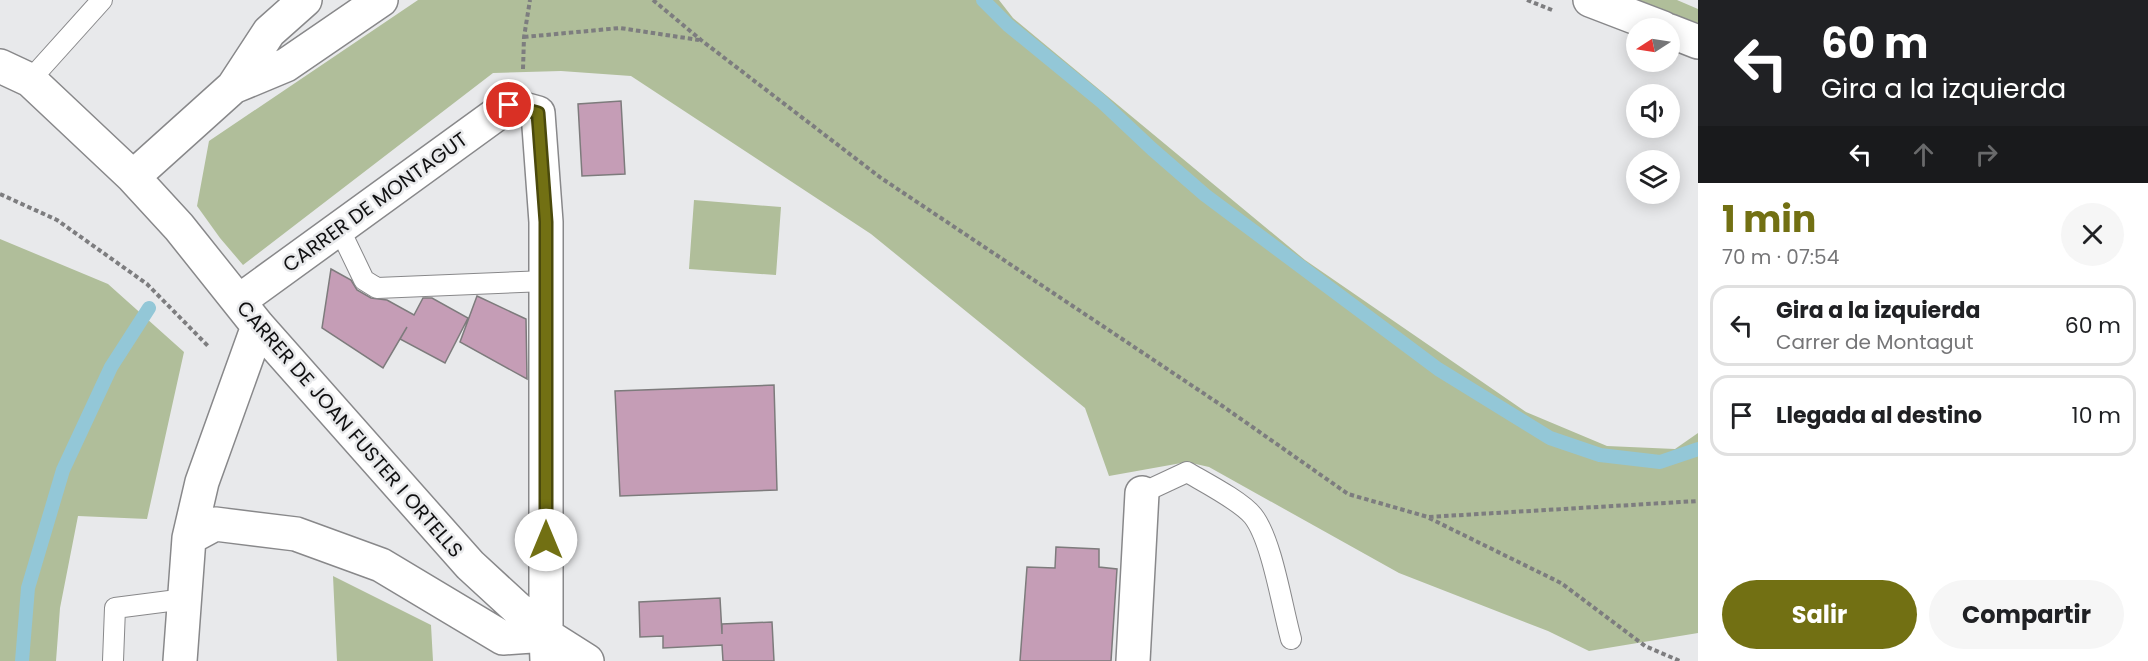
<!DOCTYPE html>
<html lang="es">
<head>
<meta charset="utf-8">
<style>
  :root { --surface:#fff; --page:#f6f6f6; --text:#202124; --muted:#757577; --line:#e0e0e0; --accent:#727013 }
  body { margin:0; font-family:Poppins,sans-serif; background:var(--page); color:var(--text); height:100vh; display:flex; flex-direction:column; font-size:22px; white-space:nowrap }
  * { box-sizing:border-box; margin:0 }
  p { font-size:20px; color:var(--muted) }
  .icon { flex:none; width:33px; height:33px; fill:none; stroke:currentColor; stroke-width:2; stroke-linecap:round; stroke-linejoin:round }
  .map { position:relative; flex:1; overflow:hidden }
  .panel { display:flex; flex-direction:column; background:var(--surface); width:450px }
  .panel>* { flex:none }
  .guide { background:#202124; color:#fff; overflow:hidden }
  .needle { width:39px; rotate:258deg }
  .fabs { position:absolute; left:1626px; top:18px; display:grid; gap:12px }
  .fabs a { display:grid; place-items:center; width:54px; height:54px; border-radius:50%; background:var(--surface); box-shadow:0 3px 15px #0003; font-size:30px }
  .pin { position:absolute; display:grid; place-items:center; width:51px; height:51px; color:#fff; margin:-26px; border:3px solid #fff; border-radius:50%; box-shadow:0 2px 6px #0007 }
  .me { position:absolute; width:66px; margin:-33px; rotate:0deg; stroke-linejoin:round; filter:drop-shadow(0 0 4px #0008) }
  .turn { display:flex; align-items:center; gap:21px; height:126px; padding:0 24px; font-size:27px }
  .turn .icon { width:78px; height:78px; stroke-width:2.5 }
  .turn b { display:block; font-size:42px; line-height:51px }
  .lanes { display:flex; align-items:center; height:57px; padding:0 24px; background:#0003; justify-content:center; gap:30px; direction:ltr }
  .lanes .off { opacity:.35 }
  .round { display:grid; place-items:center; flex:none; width:63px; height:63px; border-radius:32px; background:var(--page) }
  .headline { display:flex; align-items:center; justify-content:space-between; height:102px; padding:0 24px }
  h1 { font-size:36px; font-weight:700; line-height:45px; color:var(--accent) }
  .button { display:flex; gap:12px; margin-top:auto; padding:12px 24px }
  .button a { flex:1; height:69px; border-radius:36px; background:var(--accent); color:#fff; font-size:24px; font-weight:700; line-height:69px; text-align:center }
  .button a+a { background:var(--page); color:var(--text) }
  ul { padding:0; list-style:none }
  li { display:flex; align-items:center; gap:18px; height:81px; margin:0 12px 9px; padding:0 12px; border:3px solid var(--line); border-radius:18px }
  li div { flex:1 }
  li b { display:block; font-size:22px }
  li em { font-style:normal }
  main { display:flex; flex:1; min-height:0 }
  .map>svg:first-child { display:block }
  .green { fill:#b0be9a }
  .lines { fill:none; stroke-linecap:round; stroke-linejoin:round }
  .stream { stroke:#93c7d7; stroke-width:14 }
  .building { fill:#c59db6; stroke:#7d7b7c; stroke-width:1.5 }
  .lane-casing { stroke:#88888a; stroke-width:22 }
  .street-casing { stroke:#88888a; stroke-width:36 }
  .path { stroke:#7d7d7f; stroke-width:4; stroke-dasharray:4.5 3; stroke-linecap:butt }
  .lane { stroke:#fff; stroke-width:20 }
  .street { stroke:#fff; stroke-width:33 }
  .route-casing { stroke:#4a490c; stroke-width:15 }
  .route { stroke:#727013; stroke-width:10 }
  .labels { text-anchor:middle; stroke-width:5; stroke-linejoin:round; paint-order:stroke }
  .street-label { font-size:20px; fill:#101011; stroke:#e8e9eb }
</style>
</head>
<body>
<main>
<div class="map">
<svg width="1698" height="661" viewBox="0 0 1698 661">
  <rect width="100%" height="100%" fill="#e8e9eb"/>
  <!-- green -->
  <path class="green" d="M 418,0 L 999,0 L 1013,18 L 1305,260 L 1526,412 L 1607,446 L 1675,449 L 1698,433 L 1698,633 L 1589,651 L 1548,631 L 1399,573 L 1209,467 L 1187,462 L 1109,476 L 1085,408 L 871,234 L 631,76 L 561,71 L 493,73 L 243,265 L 220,238 L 197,206 L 209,141 Z
    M 1637,0 L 1677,0 L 1698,9 L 1698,24 Z
    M 694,200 L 781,207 L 776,275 L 689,269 Z
    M 0,239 L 108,284 L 184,352 L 147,519 L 78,516 L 60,608 L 56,661 L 0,661 Z
    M 333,576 L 431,625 L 433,661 L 337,661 Z"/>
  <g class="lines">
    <!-- stream -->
    <path class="stream" d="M 983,0 L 1008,25 L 1101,101 L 1152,149 L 1205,195 L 1438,369 L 1550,438 L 1600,455 L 1660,462 L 1698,449
      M 22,661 L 28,588 L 63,470 L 111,367 L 149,308"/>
  </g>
  <!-- building -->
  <path class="building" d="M 621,101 L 625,174 L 582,176 L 578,104 Z
    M 331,269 L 351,280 L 357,290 L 371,298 L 387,300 L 414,315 L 423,298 L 432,298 L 468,318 L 445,363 L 400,339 L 407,327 L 383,368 L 322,328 Z
    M 477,296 L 526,319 L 527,379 L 460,342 Z
    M 774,385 L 777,490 L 620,496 L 615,391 Z
    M 1056,547 L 1099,549 L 1099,567 L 1117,569 L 1111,661 L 1020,661 L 1027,567 L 1055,568 Z
    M 720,598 L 722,634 L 722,624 L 772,622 L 774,661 L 723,661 L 722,645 L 663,648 L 663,636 L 640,637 L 639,602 Z"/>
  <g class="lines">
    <defs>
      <path id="lane" d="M 30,80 L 102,0
        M 339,228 L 364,280 L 377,288 L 546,281
        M 1142,493 L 1187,472 C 1204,482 1241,501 1253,516 C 1272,540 1282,607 1291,639
        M 113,661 L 115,608 L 185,599"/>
      <path id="street" d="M 1590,0 L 1663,28
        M 1670,31 L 1698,42
        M 0,66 L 30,80 L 133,177 L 179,227 L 258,326 L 470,565 L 546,635 L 587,661
        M 233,87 L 286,65 L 381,0
        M 133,177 L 233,87 L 269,32 L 305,0
        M 239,301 L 509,105 L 538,113 L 546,222 L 546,635 L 547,661
        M 189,538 L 215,524 L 296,534 L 381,565 L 503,638 L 546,635
        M 180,661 L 189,538 L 202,482 L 258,326
        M 1133,661 L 1142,493"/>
    </defs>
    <!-- lane casing -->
    <use href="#lane" class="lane-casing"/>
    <!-- street casing -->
    <use href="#street" class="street-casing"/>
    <!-- path -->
    <path class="path" d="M 653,0 L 701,40 L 881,178 L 1221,405 L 1348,494 L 1428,517 L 1698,501
      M 1527,0 L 1552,10
      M 524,37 L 620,28 L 699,40
      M 523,69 L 524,37 L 530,0
      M 0,194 L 57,220 L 147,284 L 208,346
      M 1429,518 L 1561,583 L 1645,646 L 1680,661"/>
    <!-- lane -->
    <use href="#lane" class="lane"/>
    <!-- street -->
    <use href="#street" class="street"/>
  </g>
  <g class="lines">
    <defs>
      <path id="route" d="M 509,105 L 538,113 L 546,222 L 546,540"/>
    </defs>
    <!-- route casing -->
    <use href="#route" class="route-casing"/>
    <!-- route -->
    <use href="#route" class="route"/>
  </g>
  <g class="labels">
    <!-- street labels -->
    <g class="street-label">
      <text transform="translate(375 202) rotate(-36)" y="7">CARRER DE MONTAGUT</text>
      <text transform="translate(350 429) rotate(49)" y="7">CARRER DE JOAN FUSTER I ORTELLS</text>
    </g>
  </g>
</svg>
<div class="fabs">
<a><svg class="needle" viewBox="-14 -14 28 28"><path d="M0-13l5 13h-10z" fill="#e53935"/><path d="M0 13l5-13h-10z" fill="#757577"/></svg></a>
<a><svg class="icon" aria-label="sound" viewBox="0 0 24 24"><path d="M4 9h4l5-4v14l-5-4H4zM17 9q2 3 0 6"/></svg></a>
<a><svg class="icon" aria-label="layers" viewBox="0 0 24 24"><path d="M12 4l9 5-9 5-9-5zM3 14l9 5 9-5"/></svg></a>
</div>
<div class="pin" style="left:509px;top:105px;background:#d93025"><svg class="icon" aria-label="arrive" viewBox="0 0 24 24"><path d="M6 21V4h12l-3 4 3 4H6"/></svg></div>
<svg class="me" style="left:546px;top:540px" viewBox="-20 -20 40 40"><circle r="19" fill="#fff"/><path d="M0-13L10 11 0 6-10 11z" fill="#727013"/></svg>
</div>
<section class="panel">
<div class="guide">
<div class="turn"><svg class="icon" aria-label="left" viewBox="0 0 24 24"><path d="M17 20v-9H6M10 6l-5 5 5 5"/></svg><div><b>60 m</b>Gira a la izquierda</div></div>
<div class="lanes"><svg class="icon" aria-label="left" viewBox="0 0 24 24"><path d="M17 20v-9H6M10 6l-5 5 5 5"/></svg><svg class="icon off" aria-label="ahead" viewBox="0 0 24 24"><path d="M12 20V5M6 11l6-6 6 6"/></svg><svg class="icon off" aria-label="right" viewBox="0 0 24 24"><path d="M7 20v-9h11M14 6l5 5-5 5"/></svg></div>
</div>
<div class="headline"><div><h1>1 min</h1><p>70 m · 07:54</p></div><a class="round"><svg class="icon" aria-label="close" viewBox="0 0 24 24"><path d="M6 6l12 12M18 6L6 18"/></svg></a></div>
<ul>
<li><svg class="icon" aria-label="left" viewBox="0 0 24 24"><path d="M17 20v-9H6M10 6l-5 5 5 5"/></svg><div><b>Gira a la izquierda</b><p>Carrer de Montagut</p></div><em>60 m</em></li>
<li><svg class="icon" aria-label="arrive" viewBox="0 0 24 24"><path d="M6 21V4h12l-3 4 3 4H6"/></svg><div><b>Llegada al destino</b></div><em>10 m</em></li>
</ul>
<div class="button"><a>Salir</a><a>Compartir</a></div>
</section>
</main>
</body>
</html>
